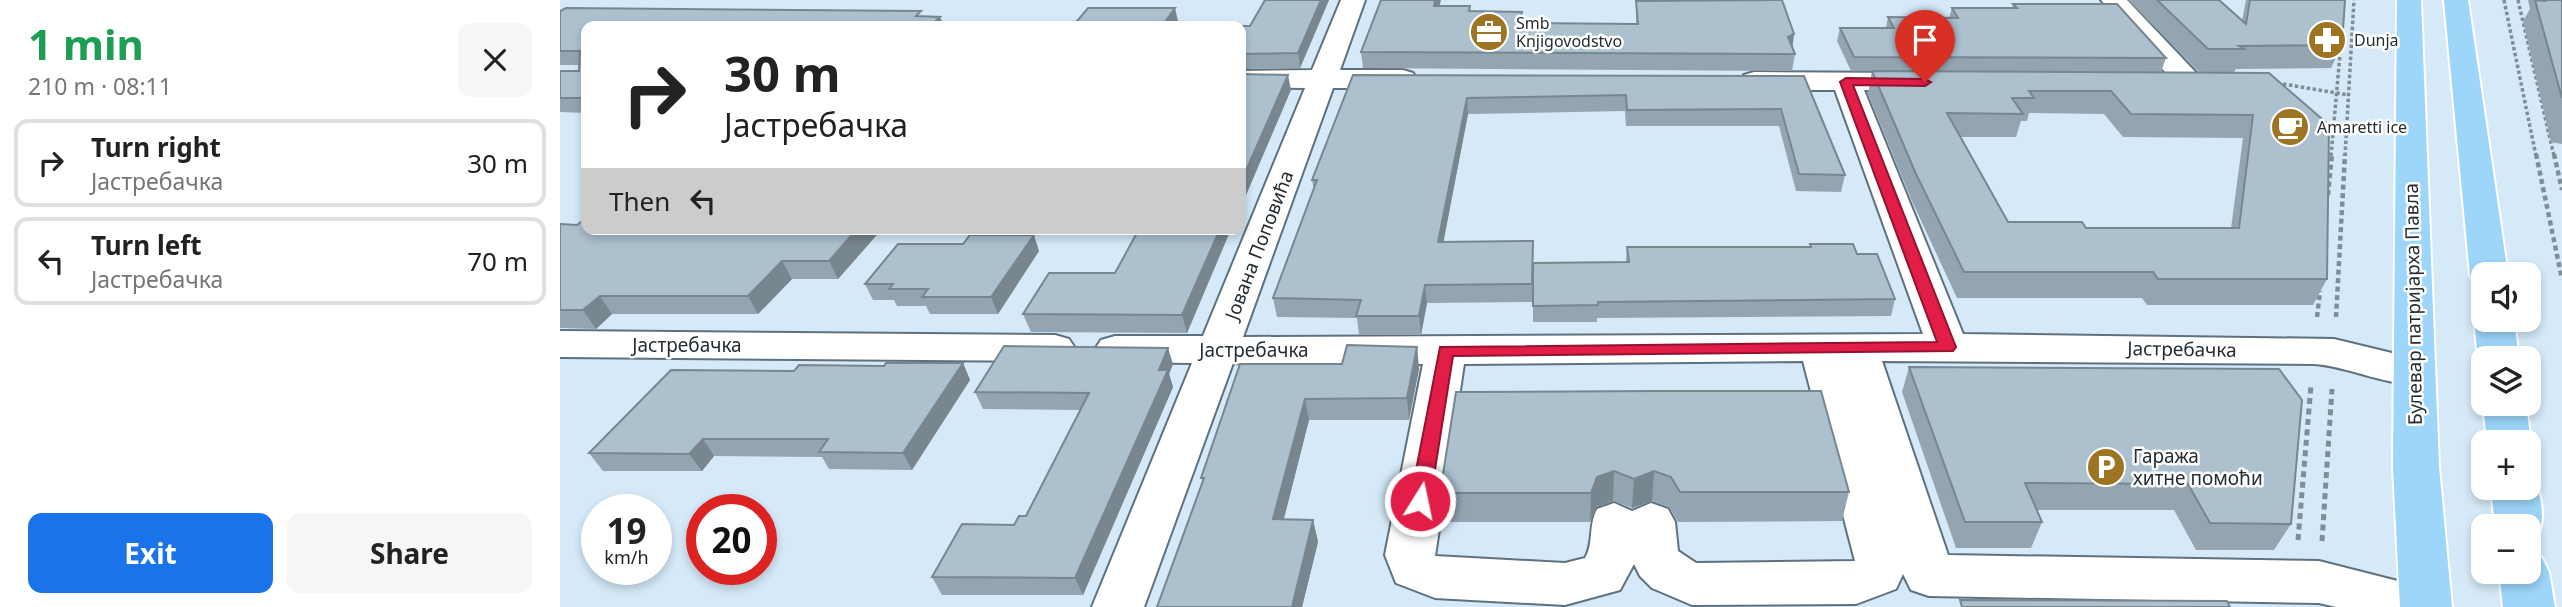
<!DOCTYPE html>
<html lang="en">
<head>
<meta charset="utf-8">
<style>
  :root { --surface:#fff; --page:#f6f6f6; --text:#222; --muted:#767676; --line:#e0e0e0; --accent:#1a73e8 }
  body { margin:0; font-family:"Noto Sans",sans-serif; background:var(--page); color:var(--text); height:100vh; display:flex; flex-direction:column; font-size:26px; white-space:nowrap }
  * { box-sizing:border-box; margin:0 }
  p { font-size:23px; color:var(--muted) }
  .icon { flex:none; width:38px; height:38px; fill:none; stroke:currentColor; stroke-width:2; stroke-linecap:round; stroke-linejoin:round }
  .map { position:relative; flex:1; overflow:hidden }
  .panel { display:flex; flex-direction:column; background:var(--surface); width:560px }
  .panel>* { flex:none }
  .hud { position:absolute; left:21px; top:21px; width:665px; height:214px; border-radius:14px; box-shadow:0 4px 10px #0003; background:#fff; color:var(--text); overflow:hidden }
  .buttons { position:absolute; left:1911px; top:262px; display:grid; gap:14px }
  .buttons a { display:grid; place-items:center; width:70px; height:70px; border-radius:14px; background:var(--surface); box-shadow:0 4px 10px #0003; font-size:35px }
  .speed { position:absolute; left:21px; top:494px; display:flex; gap:14px; font-size:35px; font-weight:700; text-align:center }
  .speed>* { display:grid; place-content:center; width:91px; height:91px; border-radius:50%; background:var(--surface); box-shadow:0 4px 10px #0003; line-height:1 }
  .speed small { font-size:18px; font-weight:400 }
  .speed .limit { border:10px solid #d22; background:#fff; color:#111 }
  .pin { position:absolute; display:grid; place-items:center; width:60px; height:60px; color:#fff; margin:-72px -30px; border-radius:50% 50% 50% 0; rotate:-45deg; box-shadow:0 0 7px #0007 }
  .pin .icon { rotate:45deg }
  .me { position:absolute; width:77px; margin:-38px; rotate:10deg; stroke-linejoin:round; filter:drop-shadow(0 0 5px #0008) }
  .turn { display:flex; align-items:center; gap:24px; height:147px; padding:0 28px; font-size:32px }
  .turn .icon { width:91px; height:91px; stroke-width:2.5 }
  .turn b { display:block; font-size:49px; line-height:60px }
  .then { display:flex; align-items:center; height:66px; padding:0 28px; background:#0003; gap:14px; font-size:26px }
  .round { display:grid; place-items:center; flex:none; width:74px; height:74px; border-radius:14px; background:var(--page) }
  .overview { display:flex; align-items:center; justify-content:space-between; height:119px; padding:0 28px }
  h1 { font-size:42px; font-weight:700; line-height:52px; color:#1e9e55 }
  .action { display:flex; gap:14px; margin-top:auto; padding:14px 28px }
  .action a { flex:1; height:80px; border-radius:14px; background:var(--accent); color:#fff; font-size:28px; font-weight:700; line-height:80px; text-align:center }
  .action a+a { background:var(--page); color:var(--text) }
  ul { padding:0; list-style:none }
  li { display:flex; align-items:center; gap:21px; height:88px; margin:0 14px 10px; padding:0 14px; border:4px solid var(--line); border-radius:14px }
  li div { flex:1 }
  li b { display:block; font-size:26px }
  li em { font-style:normal }
  main { display:flex; flex:1; min-height:0 }
  .map>svg:first-child { display:block }
  .lines { fill:none; stroke-linecap:round; stroke-linejoin:round }
  .minor-casing { stroke:#5f717e; stroke-width:4 }
  .major-casing { stroke:#fff; stroke-width:4 }
  .path-far2 { stroke:#7f8d97; stroke-width:3.5; stroke-dasharray:3.5 2.5; stroke-linecap:butt }
  .path-far1 { stroke:#7f8d97; stroke-width:4.5; stroke-dasharray:5 3.5; stroke-linecap:butt }
  .path { stroke:#7f8d97; stroke-width:5; stroke-dasharray:6 4.5; stroke-linecap:butt }
  .minor { fill:#fff; fill-rule:evenodd }
  .major { fill:#9dd6fa; fill-rule:evenodd }
  .wall { fill:#94a5b1; fill-rule:evenodd }
  .shaded-wall { fill:#788690 }
  .building { fill:#acc0ce; stroke:#788690; stroke-width:2; fill-rule:evenodd }
  .route { fill:#e11d48; stroke:#92132f; stroke-width:2 }
  .labels { text-anchor:middle; stroke-width:5; stroke-linejoin:round; paint-order:stroke }
  .far-poi-label { font-size:16px; fill:#252d32; stroke:#fff; text-anchor:start }
  .street-label { font-size:19px; fill:#252d32; stroke:#fff }
  .poi-label { font-size:19px; fill:#252d32; stroke:#fff; text-anchor:start }
</style>
</head>
<body>
<main>
<section class="panel">
<div class="overview"><div><h1>1 min</h1><p>210 m · 08:11</p></div><a class="round"><svg class="icon" aria-label="close" viewBox="0 0 24 24"><path d="M6 6l12 12M18 6L6 18"/></svg></a></div>
<ul>
<li><svg class="icon" aria-label="right" viewBox="0 0 24 24"><path d="M7 20v-9h11M14 6l5 5-5 5"/></svg><div><b>Turn right</b><p>Јастребачка</p></div><em>30 m</em></li>
<li><svg class="icon" aria-label="left" viewBox="0 0 24 24"><path d="M17 20v-9H6M10 6l-5 5 5 5"/></svg><div><b>Turn left</b><p>Јастребачка</p></div><em>70 m</em></li>
</ul>
<div class="action"><a>Exit</a><a>Share</a></div>
</section>
<div class="map">
<svg width="2002" height="607" viewBox="0 0 2002 607">
  <rect width="100%" height="100%" fill="#d5e9f8"/>
  <g class="lines">
    <defs>
      <path id="minor" d="M 781,0 L 805,0 L 780,70 L 843,70 L 853,73 L 857,79 L 853,85 L 843,88 L 773,88 L 683,337 L 1363,334 L 1275,90 L 1194,90 L 1184,87 L 1180,81 L 1184,75 L 1194,72 L 1361,73 L 1371,76 L 1375,82 L 1371,88 L 1361,91 L 1304,90 L 1403,334 L 1774,339 L 1869,362 L 1875,372 L 1869,382 C 1836,391 1790,366 1754,364 L 1322,361 L 1388,555 L 1759,561 L 1881,592 L 1889,607 L 1776,607 L 1759,603 L 1369,596 L 1351,590 L 1343,574 L 1336,589 L 1296,604 L 1132,605 L 1092,588 L 1080,576 L 1074,564 L 1060,590 L 1005,605 L 875,598 L 836,583 L 825,555 L 863,364 L 673,363 L 584,607 L 532,607 L 632,363 L 555,362 L 541,358 L 535,349 L 541,340 L 555,336 L 643,336 L 745,88 L 681,87 L 681,71 L 752,70 ZM 1243,361 L 1295,561 L 1136,563 L 1118,551 L 1115,522 L 1108,509 L 1091,503 L 1072,511 L 1054,503 L 1037,509 C 1028,526 1034,544 1025,558 L 1005,563 L 875,556 L 904,364 Z
        M 1541,0 L 1567,0 L 1641,78 L 1645,84 L 1641,90 L 1631,93 L 1621,90 Z
        M 0,331 L 495,335 L 509,339 L 515,348 L 509,357 L 495,361 L 0,357 Z"/>
      <path id="major" d="M 1837,0 L 1861,0 L 1879,467 L 1892,607 L 1840,607 L 1833,467 Z
        M 1884,0 L 1908,0 L 1948,275 L 1923,275 L 1923,285 L 1916,283 L 1910,275 Z
        M 1923,310 L 1923,320 L 1954,320 L 1959,359 L 1923,359 L 1923,367 L 1918,359 L 1914,320 Z
        M 1923,403 L 1966,404 L 1971,443 L 1969,448 L 1969,443 L 1927,443 Z
        M 1969,475 C 1983,491 1986,522 1976,540 L 1969,543 L 1969,527 L 1935,527 L 1931,488 L 1969,488 Z
        M 1969,553 L 1982,558 L 1989,572 L 1995,607 L 1943,607 L 1939,572 L 1969,572 Z"/>
    </defs>
    <!-- minor casing -->
    <use href="#minor" class="minor-casing"/>
    <!-- major casing -->
    <use href="#major" class="major-casing"/>
    <!-- path-far2 -->
    <path class="path-far2" d="M 1944,0 L 1976,156
      M 1958,0 L 1994,156
      M 1723,84 L 1789,95
      M 1771,156 L 1781,43
      M 1785,156 L 1794,0"/>
    <!-- path-far1 -->
    <path class="path-far1" d="M 1976,154 L 2002,279
      M 1994,154 L 2002,190
      M 1768,195 L 1772,154
      M 1757,317 L 1760,291
      M 1776,317 L 1785,154"/>
    <!-- path -->
    <path class="path" d="M 1738,540 L 1751,385
      M 1762,541 L 1772,389"/>
    <!-- minor -->
    <use href="#minor" class="minor"/>
    <!-- major -->
    <use href="#major" class="major"/>
  </g>
  <!-- wall -->
  <path class="wall" d="M 769,0 L 740,68 L 681,69 L 681,26 L 690,26 Z
    M 1568,0 L 1659,0 L 1682,21 L 1686,0 L 1785,0 L 1782,45 L 1771,68 L 1676,69 L 1674,72 L 1639,72 Z
    M 1968,0 L 2002,0 L 2002,144 L 1991,142 L 1963,21 L 1970,9 Z
    M 1076,1 L 1232,47 L 1235,54 L 1232,71 L 803,68 L 801,52 L 879,6 L 910,6 L 910,11 L 962,12 L 962,23 L 1076,24 Z
    M 1453,4 L 1606,58 L 1601,72 L 1291,71 L 1277,41 L 1280,28 L 1326,28 L 1328,17 L 1389,18 L 1392,8 L 1452,8 Z
    M 0,11 L 26,26 L 26,113 L 0,112 L 0,71 L 19,71 L 19,65 L 0,65 Z
    M 1312,71 L 1709,73 L 1767,279 L 1753,305 L 1587,305 L 1582,298 L 1397,298 L 1351,199 L 1308,94 ZM 1469,113 L 1544,114 L 1563,137 L 1683,138 L 1671,228 L 1526,228 L 1448,222 L 1400,137 L 1456,137 L 1461,121 L 1467,121 Z
    M 793,75 L 1244,76 L 1285,175 L 1281,192 L 1236,191 L 1219,126 L 1066,126 L 1065,111 L 908,114 L 883,242 L 973,241 L 973,302 L 867,303 L 861,335 L 799,335 L 797,318 L 717,317 L 713,298 L 754,191 L 752,180 Z
    M 0,224 L 17,225 L 26,229 L 322,229 L 278,279 L 232,279 L 198,314 L 52,314 L 36,329 L 0,328 Z
    M 671,229 L 627,333 L 471,332 L 463,314 L 555,273 Z
    M 1250,244 L 1297,254 L 1335,299 L 1331,316 L 1037,318 L 1037,322 L 973,322 L 973,263 L 1066,262 L 1067,247 L 1250,247 Z
    M 479,251 L 438,314 L 370,314 L 366,306 L 337,306 L 334,300 L 313,300 L 305,284 Z
    M 857,347 L 859,369 L 849,420 L 749,420 L 724,519 L 753,520 L 758,542 L 742,607 L 597,607 L 643,482 L 641,478 L 782,364 Z
    M 403,363 L 410,380 L 352,470 L 269,469 L 262,457 L 154,456 L 142,471 L 43,471 L 29,453 L 234,371 L 324,366 Z
    M 613,364 L 609,374 L 613,387 L 523,595 L 382,595 L 372,577 L 454,525 L 466,516 L 520,410 L 423,409 L 415,392 Z
    M 1349,367 L 1731,524 L 1714,550 L 1636,550 L 1614,510 L 1477,510 L 1482,522 L 1471,548 L 1396,548 L 1342,392 Z
    M 896,392 L 1289,492 L 1282,521 L 1118,522 L 1109,507 L 1092,501 L 1072,508 L 1053,501 L 1036,507 L 1030,522 L 883,522 L 880,493 Z"/>
  <!-- shaded-wall -->
  <path class="shaded-wall" d="M 761,0 L 769,0 L 740,68 L 738,53 Z
    M 875,0 L 881,0 L 875,23 L 874,6 Z
    M 615,8 L 618,21 L 614,26 L 602,26 Z
    M 380,17 L 384,26 L 370,26 Z
    M 1234,34 L 1232,51 L 1228,37 Z
    M 728,75 L 731,90 L 681,207 L 681,182 Z
    M 907,98 L 908,114 L 880,260 L 878,242 Z
    M 297,229 L 322,229 L 278,279 L 269,261 Z
    M 660,229 L 671,229 L 627,333 L 622,315 Z
    M 474,235 L 479,251 L 438,314 L 431,297 Z
    M 222,261 L 232,279 L 198,314 L 188,296 Z
    M 865,285 L 867,303 L 861,335 L 859,316 Z
    M 40,296 L 52,314 L 36,329 L 23,310 Z
    M 857,347 L 859,369 L 849,420 L 847,398 Z
    M 608,348 L 613,364 L 609,374 L 613,387 L 523,595 L 515,578 Z
    M 403,363 L 410,380 L 352,470 L 343,453 Z
    M 745,399 L 749,420 L 718,541 L 713,519 Z
    M 143,439 L 154,456 L 142,471 L 129,454 Z
    M 1054,471 L 1053,501 L 1036,507 L 1030,522 L 1031,493 L 1037,477 Z
    M 1094,471 L 1092,501 L 1072,508 L 1074,479 Z
    M 753,520 L 758,542 L 742,607 L 732,607 Z"/>
  <!-- building -->
  <path class="building" d="M 705,0 L 761,0 L 738,53 L 681,54 L 681,26 L 629,26 L 690,26 Z
    M 821,0 L 875,0 L 874,6 L 910,6 L 909,11 L 962,12 L 960,23 L 1078,24 L 1076,1 L 1222,0 L 1234,34 L 1228,37 L 1235,54 L 801,52 Z
    M 1597,0 L 1659,0 L 1686,24 L 1690,0 L 1785,0 L 1782,45 L 1679,46 L 1684,49 L 1648,49 Z
    M 1975,0 L 1986,1 L 1986,0 L 2002,0 L 2002,98 Z
    M 1453,4 L 1557,4 L 1606,58 L 1294,57 L 1280,28 L 1334,28 L 1328,17 L 1398,18 L 1392,8 L 1457,8 Z
    M 6,8 L 361,11 L 356,16 L 380,17 L 370,26 L 26,26 L 26,98 L 0,98 L 0,71 L 19,71 L 20,51 L 0,51 L 0,11 Z
    M 528,8 L 615,8 L 602,26 L 513,26 Z
    M 1312,71 L 1709,73 L 1769,125 L 1767,279 L 1598,279 L 1593,272 L 1404,272 L 1356,174 ZM 1469,91 L 1551,91 L 1571,114 L 1693,115 L 1679,228 L 1526,228 L 1522,222 L 1448,222 L 1387,113 L 1463,114 L 1452,98 L 1474,98 Z
    M 681,74 L 728,75 L 681,182 Z
    M 793,75 L 1244,76 L 1285,175 L 1239,174 L 1221,109 L 1067,110 L 1066,95 L 907,98 L 878,242 L 973,241 L 972,284 L 865,285 L 859,316 L 796,316 L 801,300 L 713,298 L 757,180 L 752,180 Z
    M 26,218 L 26,229 L 297,229 L 269,261 L 222,261 L 188,296 L 40,296 L 23,310 L 0,310 L 0,224 L 17,225 Z
    M 579,229 L 660,229 L 622,315 L 463,314 L 489,273 L 555,273 Z
    M 410,235 L 474,235 L 431,297 L 362,297 L 368,289 L 329,289 L 333,284 L 305,284 L 338,244 L 403,244 Z
    M 1250,244 L 1293,244 L 1297,254 L 1317,254 L 1335,299 L 1038,302 L 1038,305 L 973,306 L 973,263 L 1069,262 L 1067,247 L 1251,247 Z
    M 787,345 L 857,347 L 847,398 L 745,399 L 713,519 L 753,520 L 732,607 L 597,607 L 644,478 L 641,478 L 680,364 L 782,364 Z
    M 444,346 L 608,348 L 599,370 L 608,370 L 515,578 L 372,577 L 402,524 L 454,525 L 459,516 L 466,516 L 529,393 L 415,392 Z
    M 326,363 L 403,363 L 343,453 L 259,452 L 268,439 L 143,439 L 129,454 L 29,453 L 111,370 L 234,371 L 239,365 L 324,366 Z
    M 1349,367 L 1719,369 L 1742,400 L 1731,524 L 1650,523 L 1628,484 L 1465,483 L 1482,522 L 1405,522 Z
    M 1096,391 L 1261,391 L 1289,492 L 1120,492 L 1111,477 L 1094,471 L 1074,479 L 1054,471 L 1037,477 L 1031,493 L 880,493 L 896,392 Z
    M 1400,600 L 1667,601 L 1670,607 L 1402,607 Z"/>
  <!-- route -->
  <path class="route" d="M 1286,78 L 1365,79 L 1371,82 L 1365,86 L 1293,85 L 1396,347 L 1393,351 L 893,356 L 870,501 L 867,506 L 860,508 L 853,506 L 850,501 L 880,347 L 1377,342 L 1280,82 Z"/>
  <!-- icons -->
  <defs>
    <symbol id="office-disc" viewBox="-11 -11 22 22"><circle r="9.5" fill="#9d7422" stroke="#fff"/><path d="M-6-3h4V-5.5h4V-3h4V5H-6ZM-1-4.5V-3h2v-1.5ZM-6 0V1H6V0Z" fill="#fff"/></symbol>
    <symbol id="pharmacy-disc" viewBox="-11 -11 22 22"><circle r="9.5" fill="#9d7422" stroke="#fff"/><path d="M-2-6h4v4h4v4h-4v4h-4v-4h-4v-4h4Z" fill="#fff"/></symbol>
    <symbol id="cafe-disc" viewBox="-11 -11 22 22"><circle r="9.5" fill="#9d7422" stroke="#fff"/><path d="M-5.5-4.5H6V0H3Q3 3.5 0 3.5H-2.5Q-5.5 3.5-5.5 0ZM3-3.2v2h1.7v-2ZM-6 4.5H4V6H-6Z" fill="#fff"/></symbol>
    <symbol id="parking-disc" viewBox="-11 -11 22 22"><circle r="9.5" fill="#9d7422" stroke="#fff"/><path d="M-3.5-5.5H1a3.5 3.5 0 0 1 0 7H-1V5.5H-3.5ZM-1-3.4V-.6H.8a1.4 1.4 0 0 0 0-2.8Z" fill="#fff"/></symbol>
  </defs>
  <g fill-rule="evenodd">
    <use href="#office-disc" x="907" y="10" width="44" height="44"/>
    <use href="#pharmacy-disc" x="1745" y="18" width="44" height="44"/>
    <use href="#cafe-disc" x="1708" y="105" width="44" height="44"/>
    <use href="#parking-disc" x="1524" y="445" width="44" height="44"/>
  </g>
  <g class="labels">
    <!-- far-poi labels -->
    <g class="far-poi-label">
      <text x="956" y="29">Smb<tspan x="956" dy="18">Knjigovodstvo</tspan></text>
      <text x="1794" y="46">Dunja</text>
      <text x="1757" y="133">Amaretti ice</text>
    </g>
    <!-- street labels -->
    <g class="street-label">
      <text transform="translate(699 245) rotate(-69)" y="7">Јована Поповића</text>
      <text transform="translate(1853 304) rotate(-91)" y="7">Булевар патријарха Павла</text>
      <text x="127" y="352">Јастребачка</text>
      <text transform="translate(1622 349) rotate(1)" y="7">Јастребачка</text>
      <text x="694" y="357">Јастребачка</text>
    </g>
    <!-- poi labels -->
    <g class="poi-label">
      <text x="1573" y="463">Гаража<tspan x="1573" dy="22">хитне помоћи</tspan></text>
    </g>
  </g>
</svg>
<div class="buttons">
<a><svg class="icon" aria-label="sound" viewBox="0 0 24 24"><path d="M4 9h4l5-4v14l-5-4H4zM17 9q2 3 0 6"/></svg></a>
<a><svg class="icon" aria-label="layers" viewBox="0 0 24 24"><path d="M12 4l9 5-9 5-9-5zM3 14l9 5 9-5"/></svg></a>
<a>+</a>
<a>−</a>
</div>
<div class="speed"><div>19<small>km/h</small></div><div class="limit">20</div></div>
<div class="pin" style="left:1365px;top:82px;background:#d93025"><svg class="icon" aria-label="arrive" viewBox="0 0 24 24"><path d="M6 21V4h12l-3 4 3 4H6"/></svg></div>
<svg class="me" style="left:860px;top:501px" viewBox="-20 -20 40 40"><circle r="17" fill="#e11d48" stroke="#fff" stroke-width="3"/><path d="M0-11L8 9 0 5-8 9z" fill="#fff"/></svg>
<div class="hud">
<div class="turn"><svg class="icon" aria-label="right" viewBox="0 0 24 24"><path d="M7 20v-9h11M14 6l5 5-5 5"/></svg><div><b>30 m</b>Јастребачка</div></div>
<div class="then">Then<svg class="icon" aria-label="left" viewBox="0 0 24 24"><path d="M17 20v-9H6M10 6l-5 5 5 5"/></svg></div>
</div>
</div>
</main>
</body>
</html>
